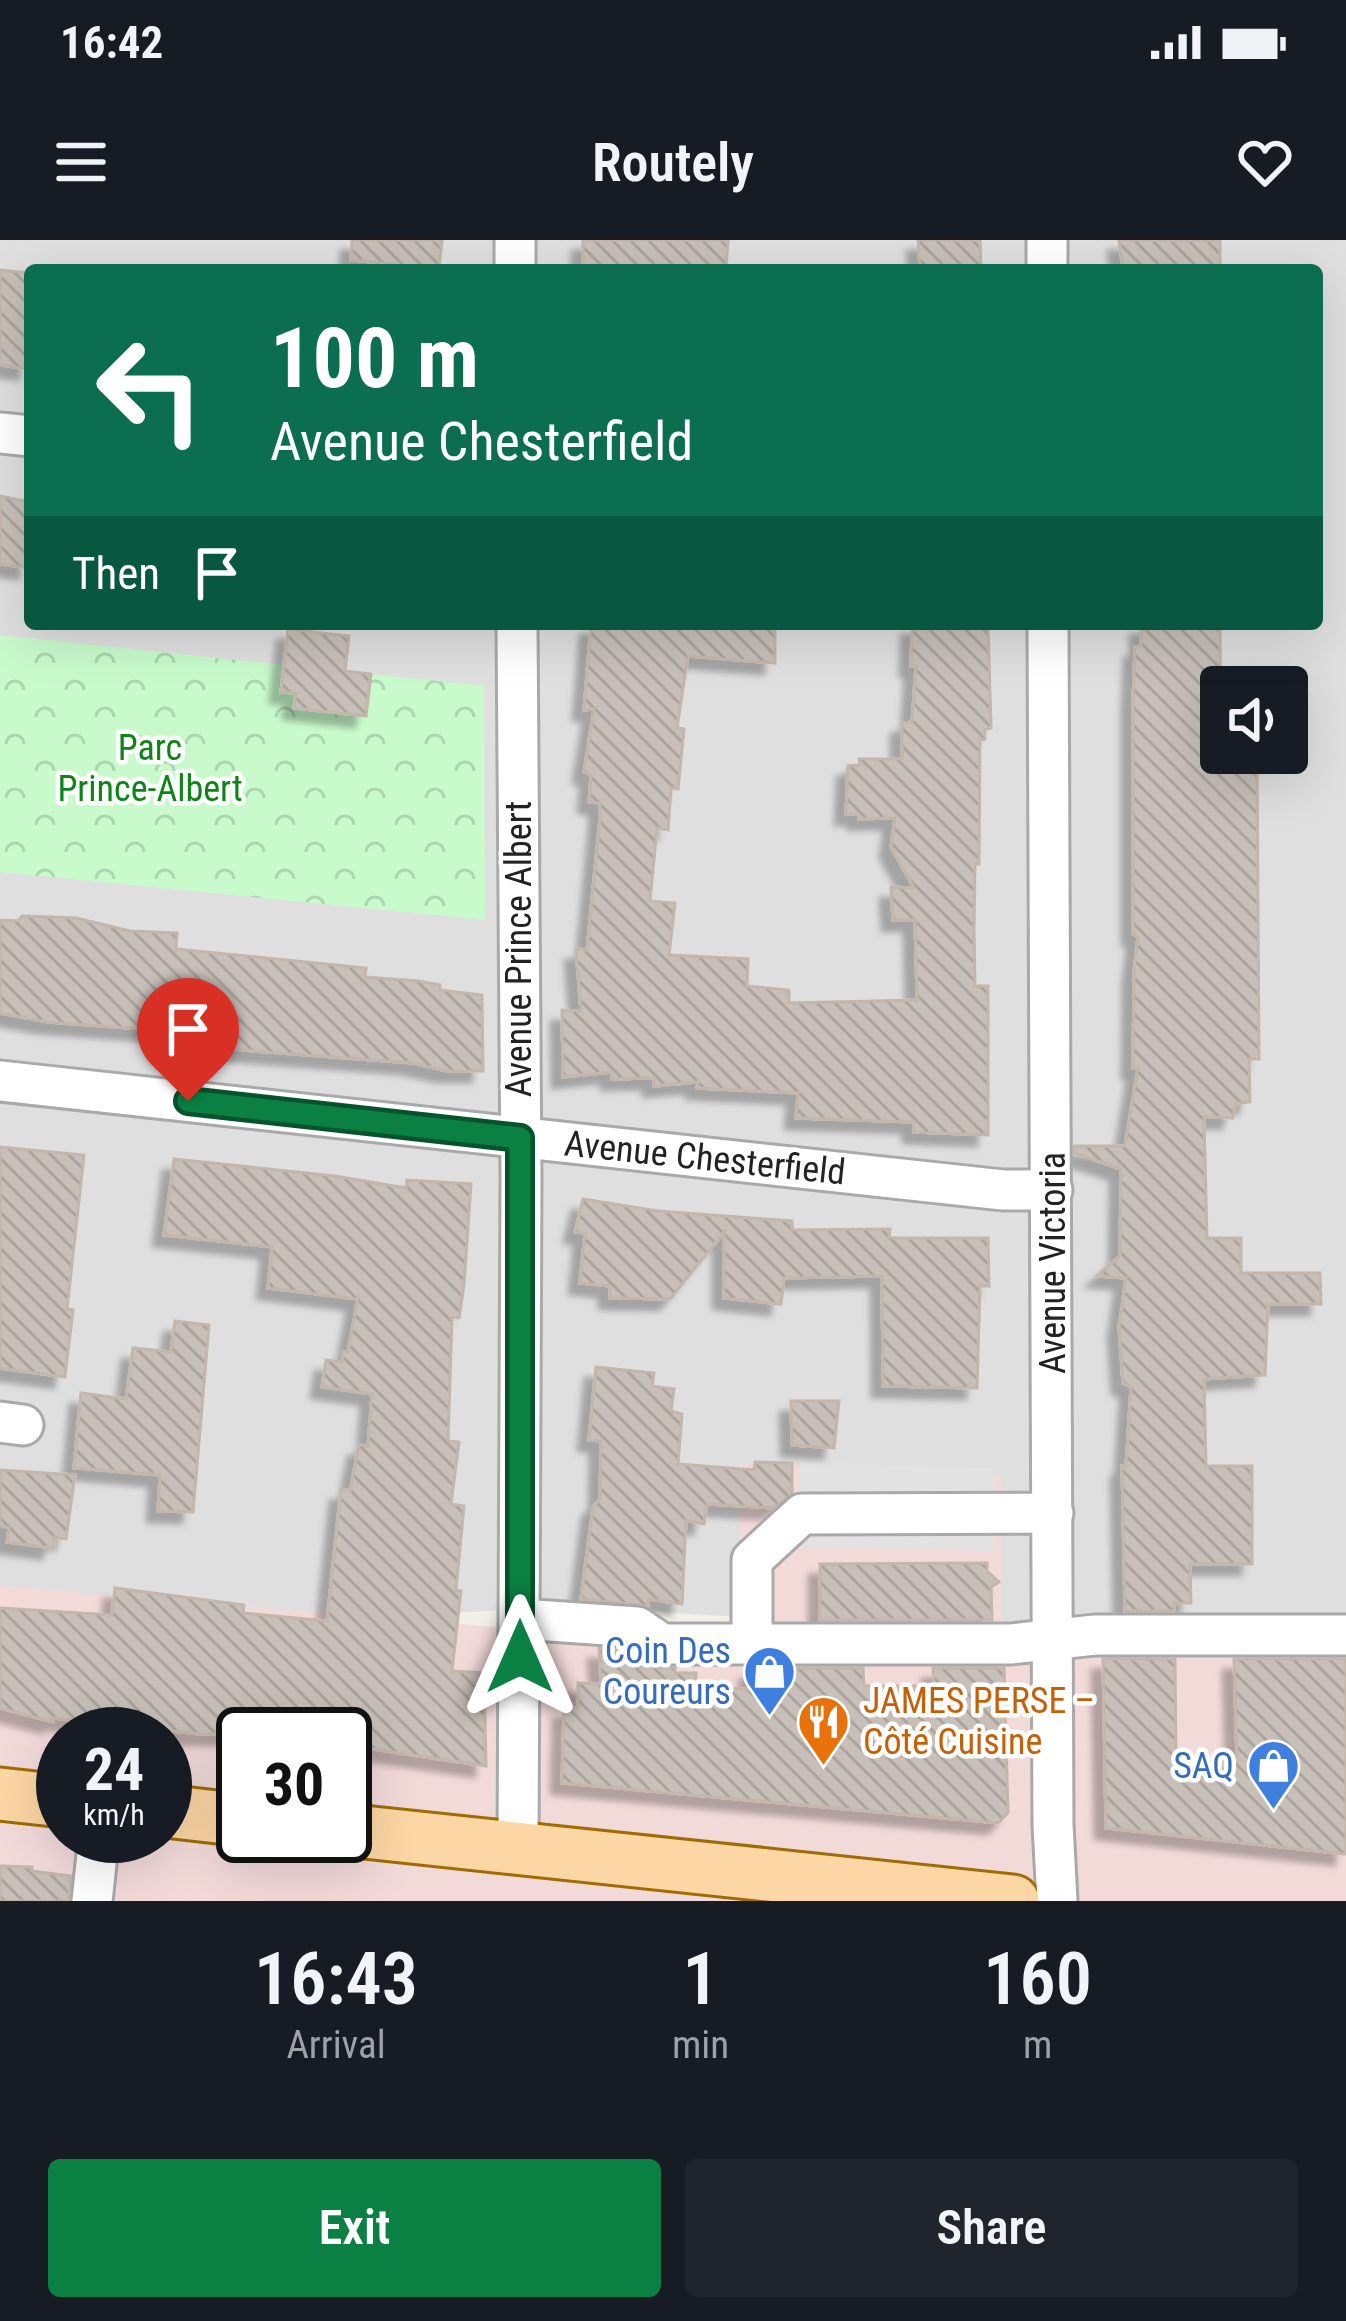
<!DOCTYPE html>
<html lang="en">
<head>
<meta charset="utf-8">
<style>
  :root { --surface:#171b24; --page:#20242c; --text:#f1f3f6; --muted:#9ea1a6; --accent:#0b8043 }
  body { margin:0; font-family:"Roboto Condensed",sans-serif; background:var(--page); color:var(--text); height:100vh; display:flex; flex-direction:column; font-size:45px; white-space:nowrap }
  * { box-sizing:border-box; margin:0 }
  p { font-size:39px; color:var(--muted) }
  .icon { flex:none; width:66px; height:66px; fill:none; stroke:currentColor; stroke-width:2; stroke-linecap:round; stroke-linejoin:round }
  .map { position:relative; height:1661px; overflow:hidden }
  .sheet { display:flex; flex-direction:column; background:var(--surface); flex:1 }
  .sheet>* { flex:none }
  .banner { position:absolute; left:24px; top:24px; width:1299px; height:366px; border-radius:12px; box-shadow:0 12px 48px #0002; background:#0b6e4f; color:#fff; overflow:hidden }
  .controls { position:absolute; left:1200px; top:426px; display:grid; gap:24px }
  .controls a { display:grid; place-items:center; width:108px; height:108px; border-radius:12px; background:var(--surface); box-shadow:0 12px 48px #0002; font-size:60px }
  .speed { position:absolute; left:36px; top:1467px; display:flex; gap:24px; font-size:60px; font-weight:700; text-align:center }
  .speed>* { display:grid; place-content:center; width:156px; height:156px; border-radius:50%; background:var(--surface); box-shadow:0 12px 48px #0002; line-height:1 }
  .speed small { font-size:30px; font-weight:400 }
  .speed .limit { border:6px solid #111; border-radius:18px; background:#fff; color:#111 }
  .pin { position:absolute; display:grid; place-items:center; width:102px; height:102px; color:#fff; margin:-123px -51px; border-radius:50% 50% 50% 0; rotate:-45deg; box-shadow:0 0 12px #0007 }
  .pin .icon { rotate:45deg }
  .me { position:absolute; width:132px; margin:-66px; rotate:0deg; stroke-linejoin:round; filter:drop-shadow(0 0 9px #0008) }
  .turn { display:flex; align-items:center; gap:42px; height:252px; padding:0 48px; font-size:54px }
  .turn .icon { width:156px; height:156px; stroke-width:2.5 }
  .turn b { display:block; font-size:84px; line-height:102px }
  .then { display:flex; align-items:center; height:114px; padding:0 48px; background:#0003; gap:24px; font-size:45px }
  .eta { display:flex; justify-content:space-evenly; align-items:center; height:204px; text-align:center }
  .eta b { font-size:72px; font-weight:600; line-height:84px }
  .button { display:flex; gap:24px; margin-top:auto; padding:24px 48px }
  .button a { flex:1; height:138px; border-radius:12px; background:var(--accent); color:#fff; font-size:48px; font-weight:600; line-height:138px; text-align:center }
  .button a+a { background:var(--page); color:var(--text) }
  .status { display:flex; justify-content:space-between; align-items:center; height:84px; padding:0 60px; background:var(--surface); direction:ltr }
  .status svg { height:33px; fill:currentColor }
  header { display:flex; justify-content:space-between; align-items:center; height:156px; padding:0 48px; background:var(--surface); font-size:54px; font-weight:600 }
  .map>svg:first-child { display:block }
  .residential { fill:#e0dfdf; fill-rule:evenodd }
  .commercial { fill:#f2dad9; fill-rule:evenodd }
  .park { fill:url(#park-crowns) }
  .parking { fill:#e2e2e2 }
  .building { fill:url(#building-back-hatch); stroke:#c4b6ab; stroke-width:3; filter:url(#shadow) }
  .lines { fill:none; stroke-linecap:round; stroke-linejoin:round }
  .minor-casing { stroke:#a9a9a9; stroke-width:45 }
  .major-casing { stroke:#a06b00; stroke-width:57 }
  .minor { stroke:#fff; stroke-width:39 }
  .major { stroke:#fcd6a4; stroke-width:51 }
  .route-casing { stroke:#07532c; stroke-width:30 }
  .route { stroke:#0b8043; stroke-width:21 }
  .labels { text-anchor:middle; stroke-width:9; stroke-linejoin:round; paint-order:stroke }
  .park-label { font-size:36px; fill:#0c8416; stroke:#fff }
  .street-label { font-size:36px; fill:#222; stroke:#fff }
  .shop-label { font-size:36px; fill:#366cbe; stroke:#fff; text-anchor:end }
  .food-label { font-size:36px; fill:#c56008; stroke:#fff; text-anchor:start }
</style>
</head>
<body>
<div class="status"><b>16:42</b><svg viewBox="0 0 49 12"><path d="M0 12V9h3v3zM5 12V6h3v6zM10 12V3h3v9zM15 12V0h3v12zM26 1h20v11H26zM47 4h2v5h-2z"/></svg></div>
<header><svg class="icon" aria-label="menu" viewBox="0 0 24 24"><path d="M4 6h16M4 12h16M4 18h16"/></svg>Routely<svg class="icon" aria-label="heart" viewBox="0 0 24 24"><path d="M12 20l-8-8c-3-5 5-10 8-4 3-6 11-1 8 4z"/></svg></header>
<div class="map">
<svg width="1346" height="1661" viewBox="0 0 1346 1661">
  <defs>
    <pattern id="park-crowns" width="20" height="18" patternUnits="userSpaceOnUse" patternTransform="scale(3)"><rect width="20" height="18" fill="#c8facc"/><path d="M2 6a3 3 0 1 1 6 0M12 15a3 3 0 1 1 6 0" fill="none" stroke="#acd6af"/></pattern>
    <pattern id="building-back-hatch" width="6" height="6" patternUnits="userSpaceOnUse" patternTransform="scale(3)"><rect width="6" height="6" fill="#c7bfb8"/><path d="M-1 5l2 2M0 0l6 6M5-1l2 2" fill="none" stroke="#aba49e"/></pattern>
    <filter id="shadow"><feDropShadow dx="-11" dy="11" stdDeviation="3" flood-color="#0004"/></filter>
  </defs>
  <rect width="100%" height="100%" fill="#f2efe9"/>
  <!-- residential -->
  <path class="residential" d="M 0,0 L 1346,0 L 1346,1426 L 1001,1393 L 577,1367 L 337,1378 L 0,1348 ZM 30,30 L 1317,30 L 1317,384 L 30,384 ZM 1221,447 L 1287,447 L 1287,513 L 1221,513 Z"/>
  <!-- commercial -->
  <path class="commercial" d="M 739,1223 L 1002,1236 L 1002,1393 L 1346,1409 L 1346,1661 L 0,1661 L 0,1346 L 630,1398 L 741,1401 ZM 63,1494 L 165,1494 L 165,1596 L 63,1596 ZM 243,1494 L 345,1494 L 345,1596 L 243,1596 Z"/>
  <!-- park -->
  <path class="park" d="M 0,395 L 484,446 L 485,680 L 0,632 Z"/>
  <!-- parking -->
  <path class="parking" d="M 800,1222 L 993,1228 L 994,1311 L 795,1307 Z"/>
  <!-- building -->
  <path class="building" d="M 352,0 L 442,0 L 439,29 L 351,20 Z
    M 583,0 L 728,0 L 726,30 L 583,30 Z
    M 918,0 L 980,0 L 981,28 L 920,28 Z
    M 1119,0 L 1220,1 L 1220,30 L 1123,30 Z
    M 0,30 L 30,33 L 30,129 L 0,125 Z
    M 0,256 L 30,262 L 30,328 L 0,324 Z
    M 591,384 L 775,384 L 775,423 L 688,416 L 677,488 L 684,489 L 678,549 L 671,548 L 668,590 L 657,588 L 650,661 L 675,663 L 669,715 L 748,719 L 747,746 L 789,750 L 789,763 L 917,760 L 915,680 L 893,680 L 891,647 L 914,648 L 891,607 L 895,578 L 859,579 L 859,574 L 846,574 L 848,526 L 860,525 L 859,519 L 902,519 L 902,483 L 912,482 L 916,426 L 911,426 L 912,384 L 988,384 L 991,488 L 985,490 L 985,499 L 980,500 L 979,624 L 975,624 L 974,689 L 975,746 L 988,746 L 988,895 L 914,892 L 914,882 L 796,878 L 798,853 L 697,848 L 698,842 L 654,846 L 654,838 L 612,839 L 612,832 L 563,837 L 562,770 L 581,771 L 576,709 L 587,710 L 600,578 L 600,563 L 589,562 L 591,535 L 584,532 L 594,469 L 584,470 Z
    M 1141,384 L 1220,384 L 1221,513 L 1257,513 L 1259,819 L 1249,819 L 1250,862 L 1235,864 L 1233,878 L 1204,877 L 1207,998 L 1241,998 L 1241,1033 L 1320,1033 L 1321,1064 L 1268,1064 L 1265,1135 L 1204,1139 L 1206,1226 L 1252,1226 L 1252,1324 L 1190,1324 L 1191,1363 L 1174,1363 L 1174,1371 L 1125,1371 L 1122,1226 L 1126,1226 L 1131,1147 L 1123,1143 L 1119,1087 L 1126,1038 L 1097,1036 L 1120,1016 L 1121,929 L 1074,913 L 1074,906 L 1125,906 L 1138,828 L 1133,828 L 1134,731 L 1138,697 L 1133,694 L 1133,461 L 1135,407 L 1141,407 Z
    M 288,389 L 349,396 L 345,431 L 371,434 L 366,476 L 294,468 L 296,453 L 281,452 Z
    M 22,676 L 76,678 L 130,691 L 177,693 L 176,709 L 366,728 L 365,737 L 419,741 L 440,745 L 440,750 L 482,755 L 483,831 L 447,831 L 412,823 L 242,810 L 182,798 L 183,792 L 48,782 L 0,773 L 0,680 L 18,681 Z
    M 0,907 L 84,915 L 67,1069 L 73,1070 L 65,1137 L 0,1128 Z
    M 174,919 L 335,936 L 406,948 L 407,940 L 471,944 L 464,1045 L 459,1078 L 452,1077 L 448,1201 L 459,1202 L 451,1264 L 464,1266 L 456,1350 L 461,1351 L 452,1431 L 484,1433 L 486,1526 L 345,1505 L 345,1494 L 199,1494 L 53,1478 L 53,1482 L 0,1468 L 0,1368 L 112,1375 L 115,1348 L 244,1365 L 243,1373 L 327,1381 L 341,1249 L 350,1251 L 359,1205 L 368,1206 L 372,1154 L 322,1147 L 326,1120 L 342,1122 L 344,1112 L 348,1112 L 358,1059 L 268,1048 L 272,1007 L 164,995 Z
    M 583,959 L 658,971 L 792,981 L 792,990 L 890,989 L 889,998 L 988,998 L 989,1046 L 980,1046 L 977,1148 L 883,1146 L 882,1036 L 784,1038 L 781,1064 L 724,1058 L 724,992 L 670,1059 L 610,1058 L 610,1046 L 580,1043 L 585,993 L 575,992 Z
    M 175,1081 L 209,1085 L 193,1272 L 158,1271 L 160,1235 L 74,1228 L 81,1153 L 126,1159 L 133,1108 L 171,1112 Z
    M 596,1127 L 654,1133 L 652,1146 L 674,1149 L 671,1171 L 682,1174 L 678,1224 L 754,1230 L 755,1222 L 792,1223 L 792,1254 L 773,1268 L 707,1264 L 704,1284 L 686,1280 L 682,1364 L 649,1359 L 648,1366 L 581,1359 L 593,1267 L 600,1259 L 601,1201 L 589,1200 Z
    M 791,1161 L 839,1161 L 834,1208 L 792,1205 Z
    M 0,1230 L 75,1235 L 66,1299 L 55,1297 L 53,1308 L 7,1302 L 9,1288 L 0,1285 Z
    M 987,1323 L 987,1331 L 999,1342 L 991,1347 L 992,1380 L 820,1380 L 820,1324 Z
    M 599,1408 L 629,1411 L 642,1420 L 641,1426 L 675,1428 L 675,1433 L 696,1433 L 696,1448 L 751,1449 L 750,1429 L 756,1428 L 863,1428 L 864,1446 L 934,1446 L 933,1428 L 1004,1428 L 1008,1573 L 998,1583 L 562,1543 L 564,1468 L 578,1468 L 578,1443 L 601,1444 Z
    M 1103,1419 L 1175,1419 L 1176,1521 L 1237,1519 L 1234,1419 L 1346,1419 L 1346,1614 L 1106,1588 Z
    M 0,1626 L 32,1627 L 32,1631 L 71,1636 L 68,1661 L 0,1661 Z"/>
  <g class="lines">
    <defs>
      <path id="minor" d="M 515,0 L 515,30
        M 1047,0 L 1047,30
        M 0,193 L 30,196
        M 517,384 L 521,938 L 518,1610
        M 1048,384 L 1053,1585 L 1057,1661
        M 0,841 L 1003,950 L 1052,950
        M 0,1182 L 23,1185
        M 520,1379 L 637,1387 L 662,1404 L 1011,1404 L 1095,1395 L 1346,1395
        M 752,1405 L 752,1320 L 802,1274 L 1053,1273
        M 92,1661 L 99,1596"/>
      <path id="major" d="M 0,1554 L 63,1561
        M 165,1571 L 243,1580
        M 345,1590 L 1013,1661"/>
    </defs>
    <!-- minor casing -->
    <use href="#minor" class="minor-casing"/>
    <!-- major casing -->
    <use href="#major" class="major-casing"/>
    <!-- minor -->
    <use href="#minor" class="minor"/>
    <!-- major -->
    <use href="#major" class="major"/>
  </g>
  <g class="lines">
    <defs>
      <path id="route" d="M 188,861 L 520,898 L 520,1417"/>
    </defs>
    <!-- route casing -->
    <use href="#route" class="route-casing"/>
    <!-- route -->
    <use href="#route" class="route"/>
  </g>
  <!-- icons -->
  <defs>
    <symbol id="shop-pin" viewBox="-11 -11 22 30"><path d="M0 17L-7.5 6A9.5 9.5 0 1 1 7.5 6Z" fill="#3f7fe0" stroke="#fff"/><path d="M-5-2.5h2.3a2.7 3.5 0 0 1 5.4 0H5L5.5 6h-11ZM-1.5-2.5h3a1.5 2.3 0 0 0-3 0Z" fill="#fff"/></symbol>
    <symbol id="restaurant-pin" viewBox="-11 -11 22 30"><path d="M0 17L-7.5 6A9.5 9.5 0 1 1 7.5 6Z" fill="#e8710a" stroke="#fff"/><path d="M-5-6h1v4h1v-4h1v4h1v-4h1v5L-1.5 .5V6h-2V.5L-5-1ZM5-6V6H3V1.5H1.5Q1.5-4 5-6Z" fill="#fff"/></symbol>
  </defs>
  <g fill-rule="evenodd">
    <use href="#shop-pin" x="740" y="1402" width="59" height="81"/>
    <use href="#restaurant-pin" x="794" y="1452" width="59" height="81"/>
    <use href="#shop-pin" x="1244" y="1496" width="59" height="81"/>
  </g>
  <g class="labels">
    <!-- park labels -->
    <g class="park-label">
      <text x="150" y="520">Parc<tspan x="150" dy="41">Prince-Albert</tspan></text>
    </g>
    <!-- street labels -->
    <g class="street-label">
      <text transform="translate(518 709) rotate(-90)" y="13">Avenue Prince Albert</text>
      <text transform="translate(705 917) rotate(6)" y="13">Avenue Chesterfield</text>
      <text transform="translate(1052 1023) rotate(-90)" y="13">Avenue Victoria</text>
    </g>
    <!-- shop labels -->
    <g class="shop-label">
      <text x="731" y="1423">Coin Des<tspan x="731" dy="41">Coureurs</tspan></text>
      <text x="1234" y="1538">SAQ</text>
    </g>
    <!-- food labels -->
    <g class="food-label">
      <text x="863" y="1473">JAMES PERSE –<tspan x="863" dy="41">Côté Cuisine</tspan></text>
    </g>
  </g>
</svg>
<div class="controls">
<a><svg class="icon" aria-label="sound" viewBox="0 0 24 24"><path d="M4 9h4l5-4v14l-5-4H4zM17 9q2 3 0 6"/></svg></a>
</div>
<div class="speed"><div>24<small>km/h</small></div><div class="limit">30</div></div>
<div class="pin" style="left:188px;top:861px;background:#d93025"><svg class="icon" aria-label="arrive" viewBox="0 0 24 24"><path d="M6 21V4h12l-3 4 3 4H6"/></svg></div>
<svg class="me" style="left:520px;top:1417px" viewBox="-20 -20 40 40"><path d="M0-17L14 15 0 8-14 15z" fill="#0b8043" stroke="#fff" stroke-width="4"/></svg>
<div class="banner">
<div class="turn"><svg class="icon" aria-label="left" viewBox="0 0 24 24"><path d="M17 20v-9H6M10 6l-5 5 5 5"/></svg><div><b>100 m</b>Avenue Chesterfield</div></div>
<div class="then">Then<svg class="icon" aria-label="arrive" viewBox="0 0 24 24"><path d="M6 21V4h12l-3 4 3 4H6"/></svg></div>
</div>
</div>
<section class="sheet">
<div class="eta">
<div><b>16:43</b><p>Arrival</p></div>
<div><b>1</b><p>min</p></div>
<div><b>160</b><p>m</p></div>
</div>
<div class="button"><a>Exit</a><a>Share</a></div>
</section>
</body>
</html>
